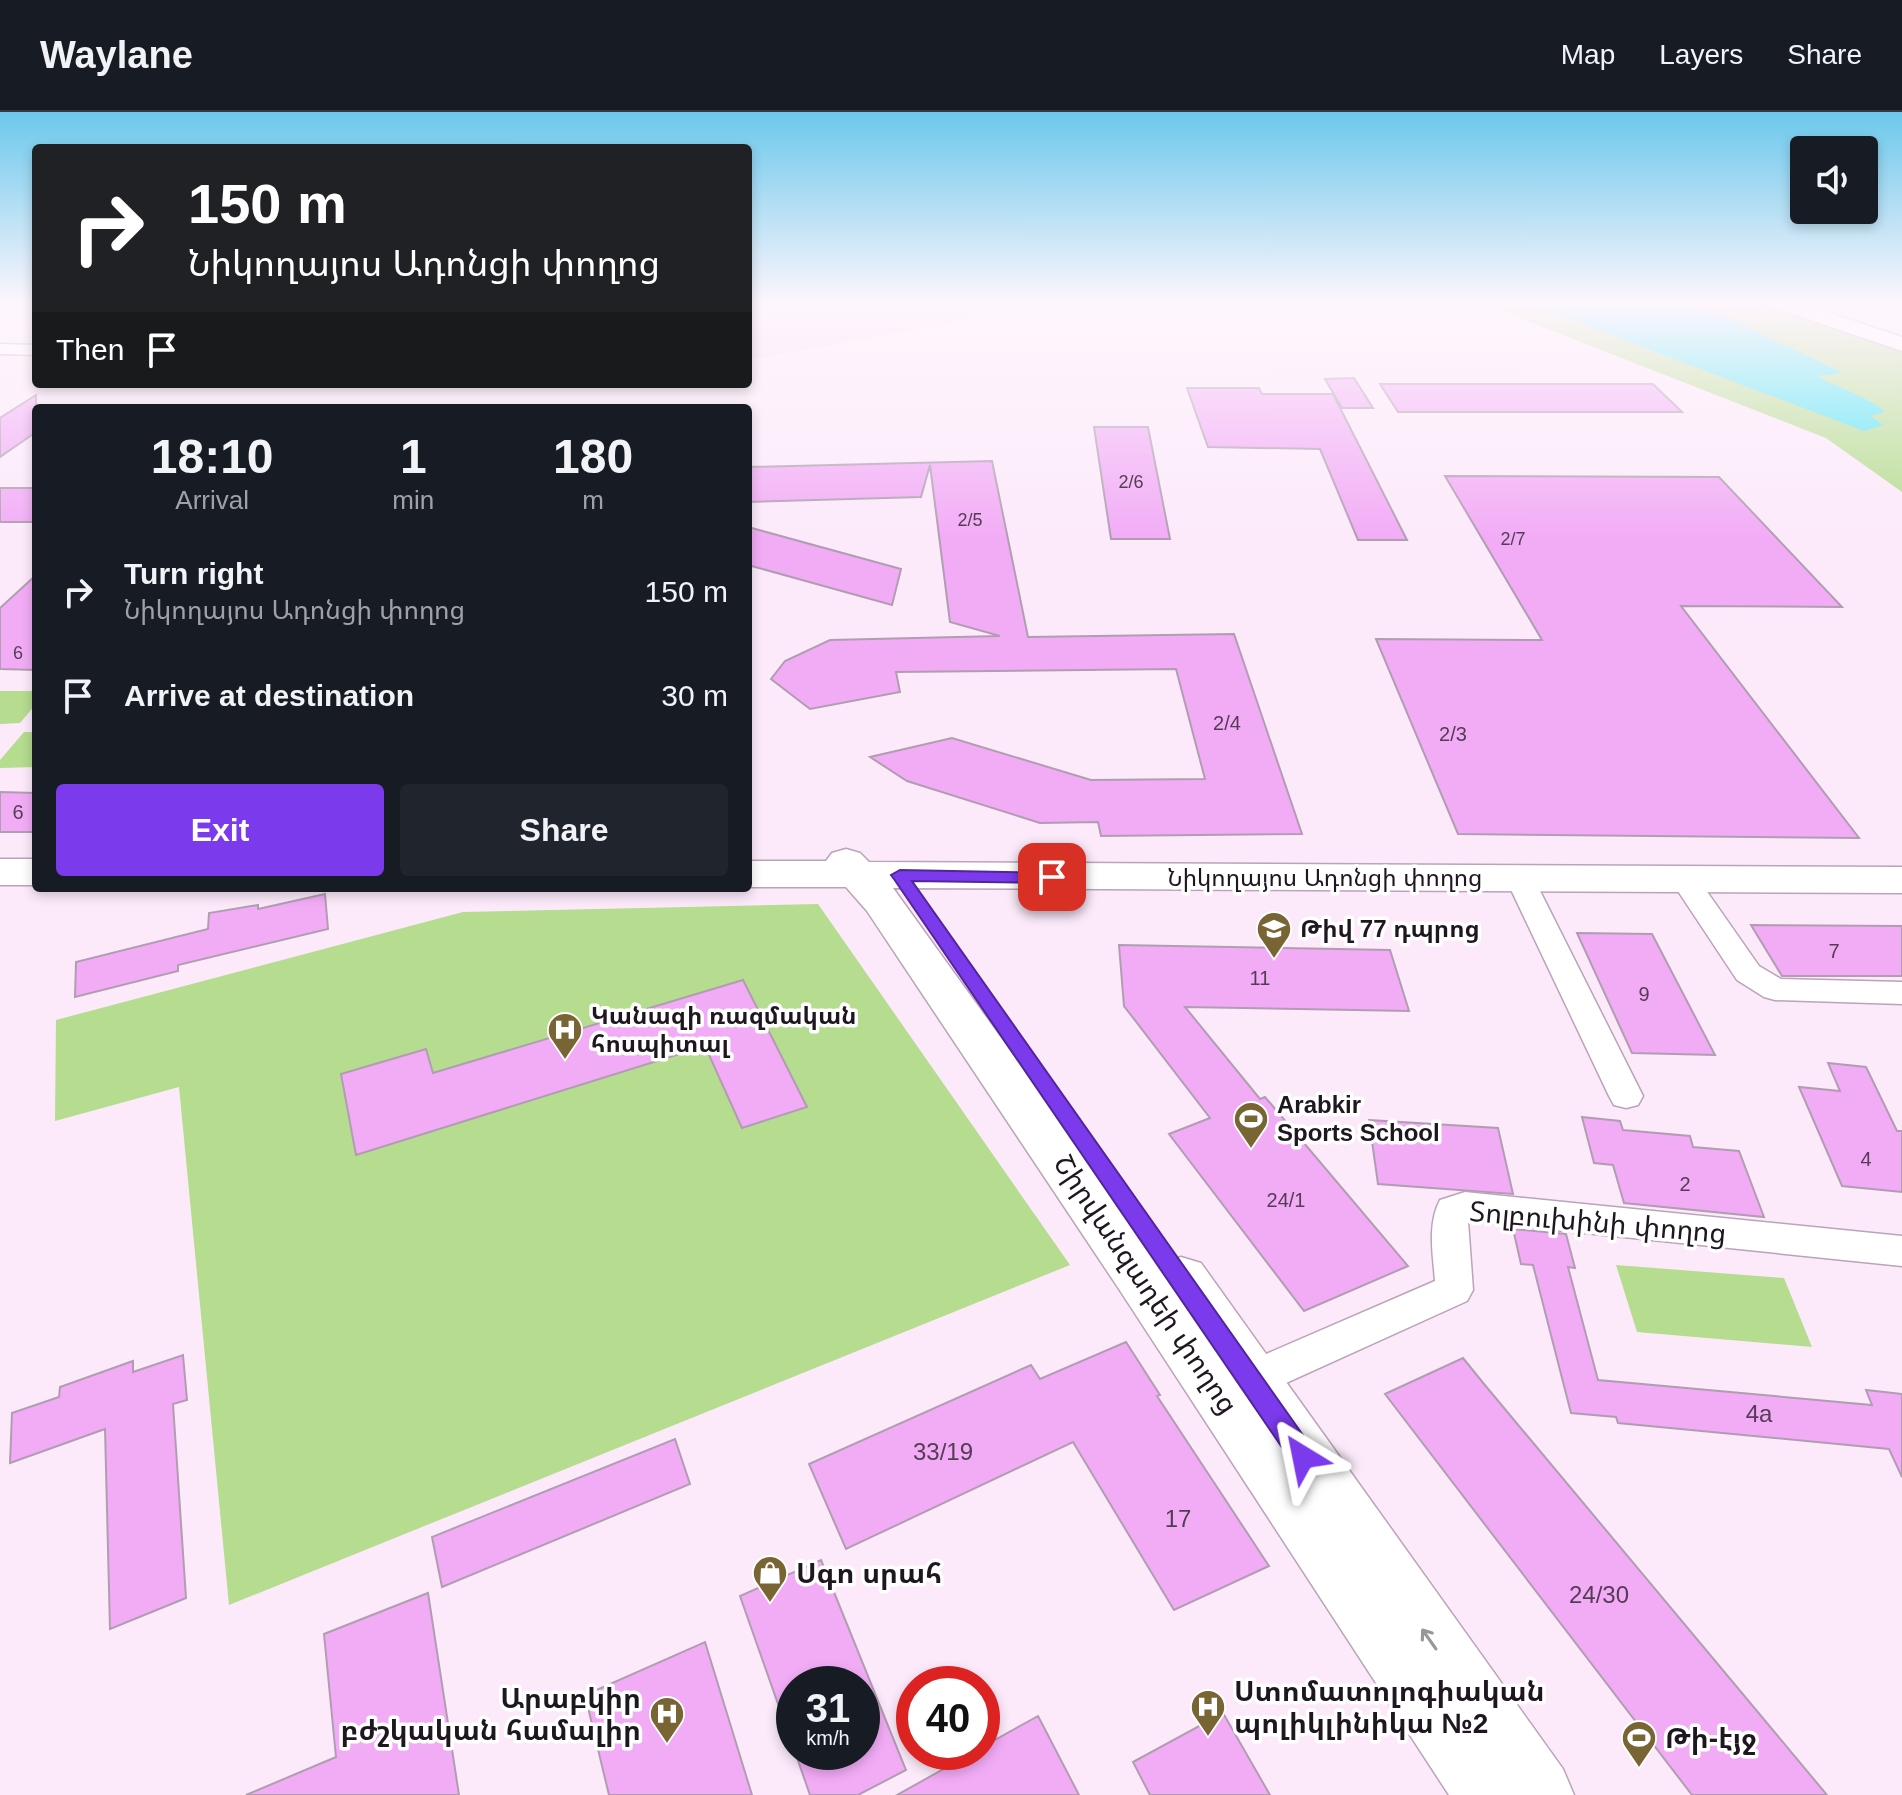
<!DOCTYPE html>
<html lang="en">
<head>
<meta charset="utf-8">
<style>
  :root { --surface:#171b24; --page:#20242c; --text:#f1f3f6; --muted:#9ea1a6; --line:#363941; --accent:#7c3aed }
  body { margin:0; font-family:Helvetica,"Noto Sans Armenian",sans-serif; background:var(--page); color:var(--text); height:100vh; display:flex; flex-direction:column; font-size:30px; white-space:nowrap }
  * { box-sizing:border-box; margin:0 }
  p { font-size:26px; color:var(--muted) }
  .icon { flex:none; width:44px; height:44px; fill:none; stroke:currentColor; stroke-width:2; stroke-linecap:round; stroke-linejoin:round }
  .map { position:relative; flex:1; overflow:hidden }
  .drawer { position:absolute; left:32px; top:292px; width:720px; height:488px; display:flex; flex-direction:column; background:var(--surface); border-radius:8px; box-shadow:0 4px 12px #0003 }
  .drawer>* { flex:none }
  .guide { position:absolute; left:32px; top:32px; width:720px; height:244px; border-radius:8px; box-shadow:0 4px 12px #0003; background:#202124; color:#fff; overflow:hidden }
  .buttons { position:absolute; left:1790px; top:24px; display:grid; gap:16px }
  .buttons a { display:grid; place-items:center; width:88px; height:88px; border-radius:8px; background:var(--surface); box-shadow:0 4px 12px #0003; font-size:40px }
  .speed { position:absolute; left:776px; top:1554px; display:flex; gap:16px; font-size:40px; font-weight:700; text-align:center }
  .speed>* { display:grid; place-content:center; width:104px; height:104px; border-radius:50%; background:var(--surface); box-shadow:0 4px 12px #0003; line-height:1 }
  .speed small { font-size:20px; font-weight:400 }
  .speed .limit { border:12px solid #d22; background:#fff; color:#111 }
  .pin { position:absolute; display:grid; place-items:center; width:68px; height:68px; color:#fff; margin:-34px; border-radius:16px; box-shadow:0 4px 12px #0006 }
  .me { position:absolute; width:88px; margin:-44px; rotate:325deg; stroke-linejoin:round; filter:drop-shadow(0 0 6px #0008) }
  .turn { display:flex; align-items:center; gap:28px; height:168px; padding:0 24px; font-size:36px }
  .turn .icon { width:104px; height:104px; stroke-width:2.5 }
  .turn b { display:block; font-size:56px; line-height:68px }
  .then { display:flex; align-items:center; height:76px; padding:0 24px; background:#0003; gap:16px; font-size:30px }
  .eta { display:flex; justify-content:space-evenly; align-items:center; height:136px; text-align:center }
  .eta b { font-size:48px; font-weight:700; line-height:56px }
  .cta { display:flex; gap:16px; margin-top:auto; padding:16px 24px }
  .cta a { flex:1; height:92px; border-radius:8px; background:var(--accent); color:#fff; font-size:32px; font-weight:700; line-height:92px; text-align:center }
  .cta a+a { background:var(--page); color:var(--text) }
  ul { padding:0; list-style:none }
  li { display:flex; align-items:center; gap:24px; height:104px; padding:0 24px }
  li div { flex:1 }
  li b { display:block; font-size:30px }
  li em { font-style:normal }
  header { display:flex; align-items:center; gap:48px; box-sizing:border-box; height:112px; padding:0 40px; background:var(--surface); border-bottom:2px solid var(--line) }
  header strong { font-size:38px }
  nav { display:flex; gap:44px; margin-inline-start:auto; font-size:28px }
  .map>svg:first-child { display:block }
  .built { fill:#f7daf5 }
  .green { fill:#b5dc8f }
  .water { fill:#4fe6f3 }
  .building { fill:#f2acf6; stroke:#b19db2; stroke-width:2 }
  .lines { fill:none; stroke-linecap:round; stroke-linejoin:round }
  .street-casing { stroke:#baa4b8; stroke-width:3 }
  .secondary-casing { stroke:#baa4b8; stroke-width:3 }
  .primary-casing { stroke:#baa4b8; stroke-width:3 }
  .street { fill:#fff; fill-rule:evenodd }
  .secondary { fill:#fff; fill-rule:evenodd }
  .primary { fill:#fff; fill-rule:evenodd }
  .oneway { stroke:#9a979a }
  .route { fill:#7c3aed; stroke:#51269a; stroke-width:2 }
  .labels { text-anchor:middle; stroke-width:7; stroke-linejoin:round; paint-order:stroke }
  .far-number-label { font-size:18px; fill:#543c55 }
  .number-label { font-size:20px; fill:#543c55 }
  .street-label { font-size:24px; fill:#1f171f; stroke:#fff }
  .poi-label { font-size:24px; font-weight:bold; fill:#1f171f; stroke:#fff; text-anchor:start }
  .near-number-label { font-size:24px; fill:#543c55 }
  .near-street-label { font-size:28px; fill:#1f171f; stroke:#fff }
  .near-poi-label { font-size:28px; font-weight:bold; fill:#1f171f; stroke:#fff; text-anchor:start }
</style>
</head>
<body>
<header>
<strong>Waylane</strong>
<nav><a>Map</a><a>Layers</a><a>Share</a></nav>
</header>
<div class="map">
<svg width="1902" height="1683" viewBox="0 0 1902 1683">
  <rect width="100%" height="100%" fill="#fceafa"/>
  <!-- built -->
  <path class="built" d="M 748,190 L 1070,190 L 748,248 Z"/>
  <!-- green -->
  <path class="green" d="M 1479,190 L 1761,190 L 1902,237 L 1902,380 L 1826,326 Z
    M 0,579 L 36,579 L 36,592 L 20,611 L 0,612 Z
    M 24,620 L 36,620 L 36,655 L 0,656 L 0,648 Z
    M 818,792 L 1070,1153 L 229,1493 L 179,975 L 55,1009 L 56,908 L 463,800 Z
    M 1616,1153 L 1784,1166 L 1812,1235 L 1637,1220 Z"/>
  <!-- water -->
  <path class="water" d="M 1524,190 L 1695,190 L 1843,261 L 1817,264 C 1836,275 1873,287 1885,300 L 1870,304 L 1884,313 L 1864,319 Z"/>
  <!-- building -->
  <path class="building" d="M 1354,266 L 1373,296 L 1342,296 L 1325,267 Z
    M 1380,272 L 1653,272 L 1682,300 L 1398,300 Z
    M 1187,276 L 1259,276 L 1262,282 L 1333,282 L 1407,428 L 1358,428 L 1320,337 L 1208,335 Z
    M 36,283 L 36,320 L 0,345 L 0,306 Z
    M 1094,315 L 1148,315 L 1170,427 L 1111,427 Z
    M 992,349 L 1028,525 L 1234,522 L 1302,722 L 1101,724 L 1098,710 L 1040,711 L 907,669 L 870,645 L 952,626 L 1091,668 L 1205,667 L 1176,557 L 896,560 L 900,580 L 810,597 L 771,567 L 785,549 L 830,528 L 1000,524 L 950,510 L 930,353 L 921,385 L 748,390 L 748,355 Z
    M 1445,364 L 1719,365 L 1842,495 L 1681,494 L 1859,726 L 1458,722 L 1376,527 L 1542,528 Z
    M 0,376 L 36,376 L 36,410 L 0,410 Z
    M 748,415 L 901,457 L 892,493 L 748,453 Z
    M 36,463 L 36,558 L 0,557 L 0,496 Z
    M 0,680 L 36,681 L 36,720 L 0,720 Z
    M 325,782 L 328,817 L 178,853 L 178,859 L 75,885 L 76,850 L 208,817 L 209,801 L 258,793 L 258,797 Z
    M 1751,813 L 1902,814 L 1902,864 L 1782,864 Z
    M 1577,821 L 1652,822 L 1715,943 L 1632,941 Z
    M 1119,833 L 1390,838 L 1409,899 L 1185,895 L 1260,987 L 1265,985 L 1408,1154 L 1304,1199 L 1169,1022 L 1210,1006 L 1124,894 Z
    M 743,868 L 807,995 L 742,1016 L 705,934 L 356,1043 L 341,962 L 426,937 L 433,961 Z
    M 1828,951 L 1866,955 L 1897,1019 L 1902,1019 L 1902,1080 L 1842,1074 L 1799,975 L 1840,979 Z
    M 1582,1005 L 1620,1009 L 1623,1018 L 1690,1024 L 1693,1035 L 1739,1039 L 1764,1105 L 1624,1091 L 1613,1053 L 1594,1051 Z
    M 1369,1008 L 1498,1016 L 1513,1082 L 1378,1072 Z
    M 1513,1117 L 1566,1122 L 1575,1156 L 1568,1155 L 1598,1268 L 1872,1293 L 1866,1278 L 1902,1282 L 1902,1365 L 1889,1337 L 1618,1311 L 1616,1305 L 1571,1301 L 1533,1153 L 1521,1152 Z
    M 1126,1230 L 1160,1283 L 1157,1284 L 1269,1454 L 1174,1498 L 1073,1330 L 846,1437 L 809,1352 L 1031,1253 L 1040,1267 Z
    M 183,1243 L 187,1288 L 173,1292 L 186,1486 L 110,1517 L 105,1317 L 10,1351 L 12,1301 L 59,1285 L 60,1275 L 133,1249 L 133,1260 Z
    M 1463,1246 L 1484,1272 L 1827,1683 L 1692,1683 L 1385,1282 Z
    M 675,1327 L 690,1372 L 442,1475 L 432,1425 Z
    M 821,1448 L 906,1658 L 858,1683 L 810,1683 L 795,1640 L 862,1640 L 862,1572 L 794,1572 L 794,1625 L 790,1626 L 740,1484 Z
    M 428,1481 L 459,1683 L 246,1683 L 336,1645 L 324,1522 Z
    M 705,1530 L 752,1683 L 609,1683 L 585,1583 Z
    M 1223,1601 L 1270,1683 L 1150,1683 L 1133,1650 Z
    M 1038,1604 L 1079,1683 L 897,1683 L 974,1640 L 982,1640 L 982,1635 Z"/>
  <g class="lines">
    <defs>
      <path id="street" d="M 0,232 L 36,233 L 36,243 L 0,242 Z
        M 1520,758 L 1530,761 L 1534,767 L 1643,984 L 1638,993 L 1626,996 L 1614,993 L 1609,984 L 1506,767 L 1510,761 Z
        M 1684,758 L 1694,761 L 1759,854 L 1781,867 L 1902,870 L 1902,892 L 1775,888 L 1764,885 L 1737,868 L 1670,767 L 1674,761 Z
        M 1465,1080 L 1902,1124 L 1902,1154 L 1468,1109 L 1473,1178 L 1467,1189 L 1264,1281 L 1250,1286 L 1236,1281 L 1230,1268 L 1236,1255 L 1435,1169 C 1433,1142 1427,1113 1440,1088 Z"/>
      <path id="secondary" d="M 846,737 L 860,741 L 869,750 L 1902,755 L 1902,781 L 893,776 L 1163,1151 L 1181,1145 L 1201,1151 L 1563,1657 L 1574,1683 L 1449,1683 L 1119,1177 L 867,799 L 846,775 L 748,775 L 748,749 L 826,749 L 832,741 Z
        M 0,747 L 36,747 L 36,773 L 0,773 Z"/>
      <path id="primary" d="M 1766,190 L 1798,190 L 1902,225 L 1902,239 L 1769,194 Z"/>
    </defs>
    <!-- street casing -->
    <use href="#street" class="street-casing"/>
    <!-- secondary casing -->
    <use href="#secondary" class="secondary-casing"/>
    <!-- primary casing -->
    <use href="#primary" class="primary-casing"/>
    <!-- street -->
    <use href="#street" class="street"/>
    <!-- secondary -->
    <use href="#secondary" class="secondary"/>
    <!-- primary -->
    <use href="#primary" class="primary"/>
  </g>
  <!-- one-way arrows -->
  <defs><path id="oneway-shaft" d="M-6 0H5M1.5-3L5.5 0L1.5 3" fill="none" stroke-width="1.6" stroke-linecap="round" stroke-linejoin="round" transform="scale(2)"/></defs>
  <use class="oneway" href="#oneway-shaft" transform="translate(1429 1527) rotate(-125)"/>
  <!-- sky -->
  <linearGradient id="sky" x2="0" y2="1"><stop stop-color="#6bc8ec"/><stop offset="0.45" stop-color="#fef6fd"/><stop offset="1" stop-color="#fef6fd" stop-opacity="0"/></linearGradient>
  <rect width="1902" height="426" fill="url(#sky)"/>
  <!-- route -->
  <path class="route" d="M 900,758 L 1058,761 L 1061,765 L 1058,769 L 1052,771 L 912,769 L 1312,1336 L 1316,1345 L 1312,1353 L 1303,1357 L 1294,1353 L 894,767 L 891,763 Z"/>
  <!-- icons -->
  <defs>
    <symbol id="school-pin" viewBox="-11 -11 22 30"><path d="M0 17L-7.5 6A9.5 9.5 0 1 1 7.5 6Z" fill="#796534" stroke="#fff"/><path d="M0-5L7-2L0 1L-7-2ZM-4 1L0 2.5L4 1V4Q0 6-4 4Z" fill="#fff"/></symbol>
    <symbol id="hospital-pin" viewBox="-11 -11 22 30"><path d="M0 17L-7.5 6A9.5 9.5 0 1 1 7.5 6Z" fill="#796534" stroke="#fff"/><path d="M-5-5h3v3.5h4V-5h3V5h-3V1.5h-4V5h-3Z" fill="#fff"/></symbol>
    <symbol id="stadium-pin" viewBox="-11 -11 22 30"><path d="M0 17L-7.5 6A9.5 9.5 0 1 1 7.5 6Z" fill="#796534" stroke="#fff"/><path d="M0-5a6.5 5 0 1 0 0 10a6.5 5 0 1 0 0-10ZM-3.5-1.8h7v3.6h-7Z" fill="#fff"/></symbol>
    <symbol id="shop-pin" viewBox="-11 -11 22 30"><path d="M0 17L-7.5 6A9.5 9.5 0 1 1 7.5 6Z" fill="#796534" stroke="#fff"/><path d="M-5-2.5h2.3a2.7 3.5 0 0 1 5.4 0H5L5.5 6h-11ZM-1.5-2.5h3a1.5 2.3 0 0 0-3 0Z" fill="#fff"/></symbol>
  </defs>
  <g fill-rule="evenodd">
    <use href="#school-pin" x="1254" y="797" width="40" height="54"/>
    <use href="#hospital-pin" x="545" y="898" width="40" height="54"/>
    <use href="#stadium-pin" x="1231" y="987" width="40" height="54"/>
    <use href="#shop-pin" x="750" y="1441" width="40" height="54"/>
    <use href="#hospital-pin" x="1188" y="1575" width="40" height="54"/>
    <use href="#hospital-pin" x="647" y="1582" width="40" height="54"/>
    <use href="#stadium-pin" x="1619" y="1606" width="40" height="54"/>
  </g>
  <g class="labels">
    <!-- far-number labels -->
    <g class="far-number-label">
      <text x="1131" y="376">2/6</text>
      <text x="970" y="414">2/5</text>
      <text x="1513" y="433">2/7</text>
      <text x="18" y="547">6</text>
    </g>
    <!-- number labels -->
    <g class="number-label">
      <text x="1227" y="618">2/4</text>
      <text x="1453" y="629">2/3</text>
      <text x="18" y="707">6</text>
      <text x="1834" y="846">7</text>
      <text x="1260" y="873">11</text>
      <text x="1644" y="889">9</text>
      <text x="1866" y="1054">4</text>
      <text x="1685" y="1079">2</text>
      <text x="1286" y="1095">24/1</text>
    </g>
    <!-- street labels -->
    <g class="street-label">
      <text x="1325" y="774">Նիկողայոս Ադոնցի փողոց</text>
    </g>
    <!-- poi labels -->
    <g class="poi-label">
      <text x="1300" y="825">Թիվ 77 դպրոց</text>
      <text x="591" y="912">Կանազի ռազմական<tspan x="591" dy="28">հոսպիտալ</tspan></text>
      <text x="1277" y="1001">Arabkir<tspan x="1277" dy="28">Sports School</tspan></text>
    </g>
    <!-- near-number labels -->
    <g class="near-number-label">
      <text x="1759" y="1310">4a</text>
      <text x="943" y="1348">33/19</text>
      <text x="1178" y="1415">17</text>
      <text x="1599" y="1491">24/30</text>
    </g>
    <!-- near-street labels -->
    <g class="near-street-label">
      <text transform="translate(1598 1110) rotate(5)" y="10">Տոլբուխինի փողոց</text>
      <text transform="translate(1146 1172) rotate(56)" y="10">Շիրվանզադեի փողոց</text>
    </g>
    <!-- near-poi labels -->
    <g class="near-poi-label">
      <text x="796" y="1471">Սգո սրահ</text>
      <text x="1234" y="1589">Ստոմատոլոգիական<tspan x="1234" dy="32">պոլիկլինիկա №2</tspan></text>
      <text x="641" y="1596" text-anchor="end">Արաբկիր<tspan x="641" dy="32">բժշկական համալիր</tspan></text>
      <text x="1665" y="1636">Թի-էյջ</text>
    </g>
  </g>
</svg>
<div class="buttons">
<a><svg class="icon" aria-label="sound" viewBox="0 0 24 24"><path d="M4 9h4l5-4v14l-5-4H4zM17 9q2 3 0 6"/></svg></a>
</div>
<div class="speed"><div>31<small>km/h</small></div><div class="limit">40</div></div>
<div class="pin" style="left:1052px;top:765px;background:#d93025"><svg class="icon" aria-label="arrive" viewBox="0 0 24 24"><path d="M6 21V4h12l-3 4 3 4H6"/></svg></div>
<svg class="me" style="left:1303px;top:1345px" viewBox="-20 -20 40 40"><path d="M0-17L14 15 0 8-14 15z" fill="#7c3aed" stroke="#fff" stroke-width="4"/></svg>
<div class="guide">
<div class="turn"><svg class="icon" aria-label="right" viewBox="0 0 24 24"><path d="M7 20v-9h11M14 6l5 5-5 5"/></svg><div><b>150 m</b>Նիկողայոս Ադոնցի փողոց</div></div>
<div class="then">Then<svg class="icon" aria-label="arrive" viewBox="0 0 24 24"><path d="M6 21V4h12l-3 4 3 4H6"/></svg></div>
</div>
<section class="drawer">
<div class="eta">
<div><b>18:10</b><p>Arrival</p></div>
<div><b>1</b><p>min</p></div>
<div><b>180</b><p>m</p></div>
</div>
<ul>
<li><svg class="icon" aria-label="right" viewBox="0 0 24 24"><path d="M7 20v-9h11M14 6l5 5-5 5"/></svg><div><b>Turn right</b><p>Նիկողայոս Ադոնցի փողոց</p></div><em>150 m</em></li>
<li><svg class="icon" aria-label="arrive" viewBox="0 0 24 24"><path d="M6 21V4h12l-3 4 3 4H6"/></svg><div><b>Arrive at destination</b></div><em>30 m</em></li>
</ul>
<div class="cta"><a>Exit</a><a>Share</a></div>
</section>
</div>
</body>
</html>
